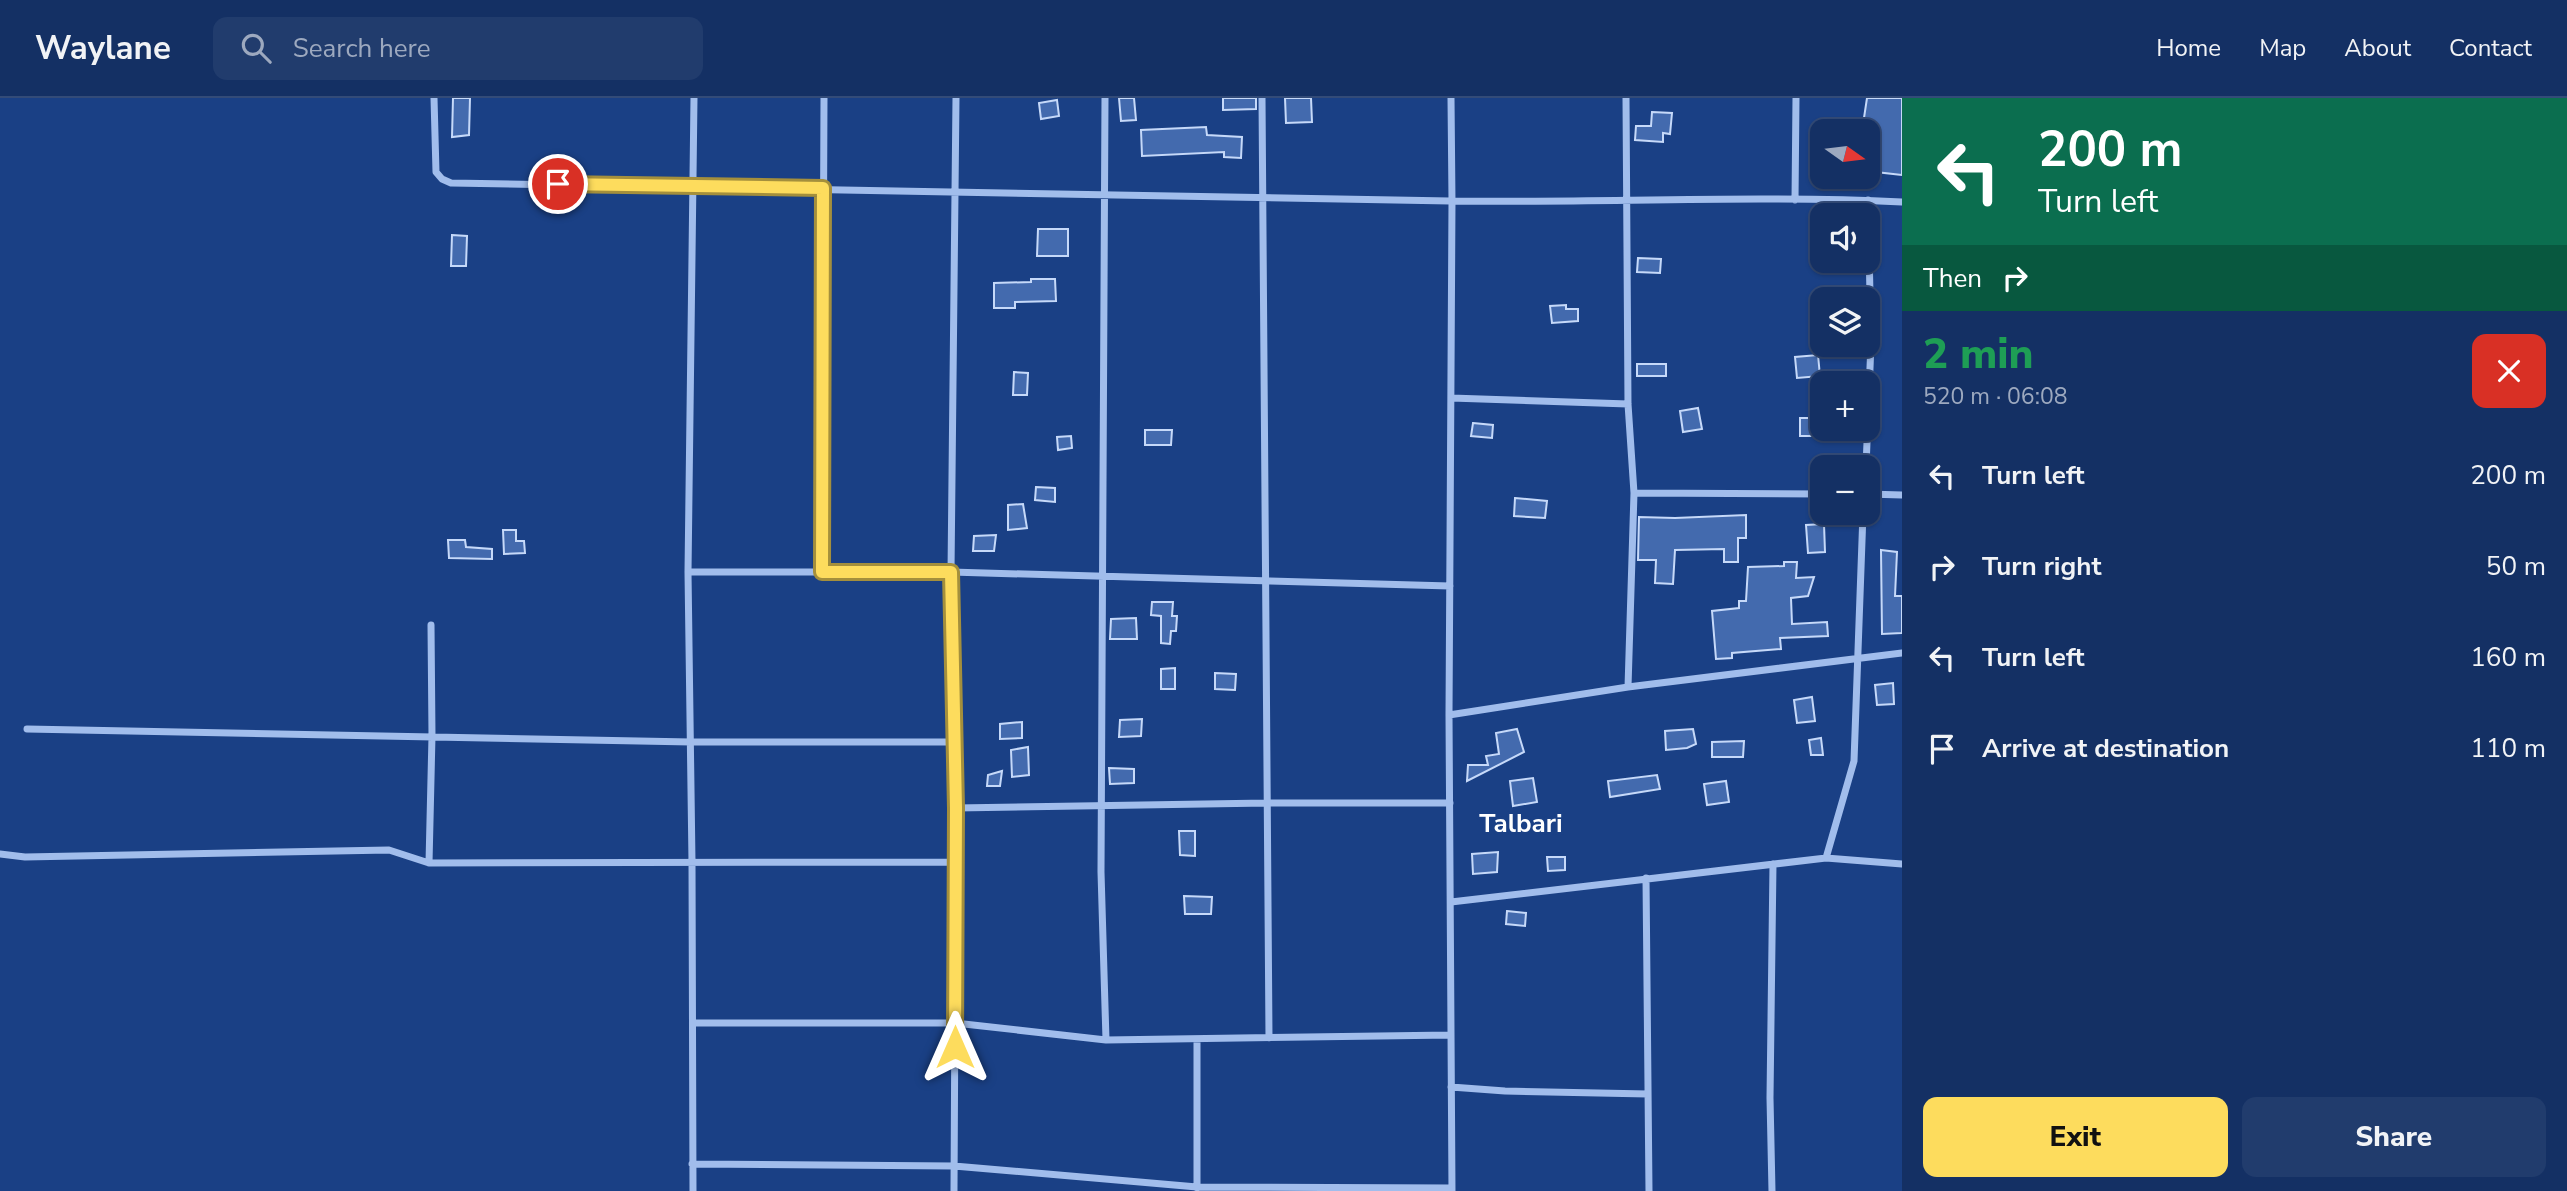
<!DOCTYPE html>
<html lang="en">
<head>
<meta charset="utf-8">
<style>
  :root { --surface:#143064; --page:#213c6d; --text:#f1f3f6; --muted:#9da9bf; --line:#334b78; --accent:#fddc5d }
  body { margin:0; font-family:"Nunito Sans",sans-serif; background:var(--page); color:var(--text); height:100vh; display:flex; flex-direction:column; font-size:26px; white-space:nowrap }
  * { box-sizing:border-box; margin:0 }
  p { font-size:23px; color:var(--muted) }
  .icon { flex:none; width:38px; height:38px; fill:none; stroke:currentColor; stroke-width:2; stroke-linecap:round; stroke-linejoin:round }
  .map { position:relative; flex:1; overflow:hidden }
  .sheet { display:flex; flex-direction:column; background:var(--surface); width:665px }
  .sheet>* { flex:none }
  .banner { background:#0b6e4f; color:#fff; overflow:hidden }
  .needle { width:46px; rotate:104deg }
  .controls { position:absolute; left:1810px; top:21px; display:grid; gap:14px }
  .controls a { display:grid; place-items:center; width:70px; height:70px; border-radius:14px; background:var(--surface); box-shadow:0 2px 5px #0004,0 0 0 2px var(--line); font-size:35px }
  .pin { position:absolute; display:grid; place-items:center; width:60px; height:60px; color:#fff; margin:-30px; border:4px solid #fff; border-radius:50%; box-shadow:0 2px 7px #0007 }
  .me { position:absolute; width:77px; margin:-38px; rotate:0deg; stroke-linejoin:round; filter:drop-shadow(0 0 5px #0008) }
  .turn { display:flex; align-items:center; gap:24px; height:147px; padding:0 21px; font-size:32px }
  .turn .icon { width:91px; height:91px; stroke-width:2.5 }
  .turn b { display:block; font-size:49px; line-height:60px }
  .then { display:flex; align-items:center; height:66px; padding:0 21px; background:#0003; gap:14px; font-size:26px }
  .round { display:grid; place-items:center; flex:none; width:74px; height:74px; border-radius:14px; background:var(--page) }
  .head { display:flex; align-items:center; justify-content:space-between; height:119px; padding:0 21px }
  h1 { font-size:42px; font-weight:800; line-height:52px; color:#1e9e55 }
  .action { display:flex; gap:14px; margin-top:auto; padding:14px 21px }
  .action a { flex:1; height:80px; border-radius:14px; background:var(--accent); color:#111; font-size:28px; font-weight:800; line-height:80px; text-align:center }
  .action a+a { background:var(--page); color:var(--text) }
  ul { padding:0; list-style:none }
  li { display:flex; align-items:center; gap:21px; height:91px; padding:0 21px }
  li div { flex:1 }
  li b { display:block; font-size:26px }
  li em { font-style:normal }
  header { display:flex; align-items:center; gap:42px; box-sizing:border-box; height:98px; padding:0 35px; background:var(--surface); border-bottom:2px solid var(--line) }
  header strong { font-size:33px }
  nav { display:flex; gap:38px; margin-inline-start:auto; font-size:24px }
  .search { width:490px; height:63px; background:var(--page); display:flex; align-items:center; gap:18px; box-sizing:border-box; padding:0 24px; border-radius:14px; color:var(--muted); font-size:26px }
  main { display:flex; flex:1; min-height:0 }
  .map>svg:first-child { display:block }
  .building { fill:#436aae; stroke:#c6d9f9; stroke-width:2 }
  .lines { fill:none; stroke-linecap:round; stroke-linejoin:round }
  .street { stroke:#a1bdec; stroke-width:7 }
  .route-casing { stroke:#a48f3c; stroke-width:18 }
  .route { stroke:#fddc5d; stroke-width:12 }
  .labels { text-anchor:middle; stroke-width:6; stroke-linejoin:round; paint-order:stroke }
  .neighbourhood-label { font-size:26px; font-weight:bold; fill:#fff; stroke:#1a4085 }
</style>
</head>
<body>
<header>
<strong>Waylane</strong>
<div class="search"><svg class="icon" aria-label="search" viewBox="0 0 24 24"><circle cx="10" cy="10" r="6"/><path d="M15 15l6 6"/></svg>Search here</div>
<nav><a>Home</a><a>Map</a><a>About</a><a>Contact</a></nav>
</header>
<main>
<div class="map">
<svg width="1902" height="1093" viewBox="0 0 1902 1093">
  <rect width="100%" height="100%" fill="#1a4085"/>
  <!-- building -->
  <path class="building" d="M 453,0 L 470,0 L 469,37 L 452,39 Z
    M 1119,0 L 1134,0 L 1136,22 L 1121,23 Z
    M 1223,0 L 1256,0 L 1256,11 L 1223,12 Z
    M 1285,0 L 1311,0 L 1312,24 L 1286,25 Z
    M 1867,0 L 1902,0 L 1902,77 L 1867,73 L 1867,33 L 1862,33 Z
    M 1057,2 L 1059,18 L 1041,21 L 1039,5 Z
    M 1652,14 L 1672,15 L 1670,36 L 1663,35 L 1663,44 L 1635,42 L 1636,28 L 1651,28 Z
    M 1206,29 L 1207,37 L 1242,39 L 1241,60 L 1224,59 L 1224,54 L 1142,58 L 1141,32 Z
    M 1038,131 L 1068,131 L 1068,158 L 1037,158 Z
    M 452,137 L 467,138 L 466,168 L 451,168 Z
    M 1638,160 L 1661,161 L 1660,175 L 1637,174 Z
    M 1031,181 L 1055,181 L 1056,203 L 1015,204 L 1015,210 L 994,210 L 994,185 L 1031,184 Z
    M 1566,207 L 1566,211 L 1578,211 L 1578,223 L 1552,225 L 1550,208 Z
    M 1818,257 L 1820,278 L 1797,280 L 1795,259 Z
    M 1637,266 L 1666,266 L 1666,278 L 1637,278 Z
    M 1014,274 L 1028,275 L 1027,297 L 1013,297 Z
    M 1698,310 L 1702,331 L 1683,334 L 1680,313 Z
    M 1800,320 L 1822,320 L 1822,338 L 1800,338 Z
    M 1473,325 L 1493,327 L 1492,340 L 1471,338 Z
    M 1145,332 L 1172,332 L 1171,347 L 1145,347 Z
    M 1071,338 L 1072,350 L 1058,352 L 1057,339 Z
    M 1036,389 L 1055,390 L 1055,404 L 1035,402 Z
    M 1515,400 L 1547,403 L 1545,420 L 1514,418 Z
    M 1023,406 L 1027,430 L 1008,432 L 1008,407 Z
    M 1746,417 L 1746,440 L 1738,440 L 1738,464 L 1724,464 L 1724,451 L 1675,452 L 1673,486 L 1655,485 L 1656,462 L 1638,462 L 1639,419 L 1675,420 Z
    M 1824,426 L 1825,454 L 1808,455 L 1806,427 Z
    M 503,432 L 516,432 L 516,443 L 524,443 L 525,455 L 504,456 Z
    M 996,437 L 994,453 L 973,453 L 974,438 Z
    M 448,442 L 465,442 L 466,449 L 492,451 L 492,461 L 449,460 Z
    M 1881,452 L 1897,454 L 1895,498 L 1902,498 L 1902,535 L 1882,536 Z
    M 1784,464 L 1797,464 L 1796,480 L 1814,479 L 1808,498 L 1791,500 L 1792,526 L 1827,524 L 1828,538 L 1780,540 L 1781,551 L 1732,555 L 1732,560 L 1716,561 L 1712,513 L 1739,510 L 1739,503 L 1746,503 L 1748,469 L 1784,468 Z
    M 1152,504 L 1173,504 L 1172,518 L 1177,518 L 1176,533 L 1171,533 L 1170,546 L 1161,545 L 1161,518 L 1151,517 Z
    M 1136,520 L 1137,541 L 1110,541 L 1111,521 Z
    M 1175,570 L 1175,591 L 1161,591 L 1161,571 Z
    M 1215,575 L 1236,576 L 1235,592 L 1215,591 Z
    M 1893,585 L 1894,606 L 1877,607 L 1875,587 Z
    M 1812,599 L 1815,623 L 1797,625 L 1794,602 Z
    M 1142,621 L 1141,638 L 1119,639 L 1120,622 Z
    M 1022,624 L 1022,640 L 1000,641 L 1000,626 Z
    M 1517,631 L 1524,654 L 1467,683 L 1468,667 L 1488,667 L 1486,658 L 1499,656 L 1496,635 Z
    M 1693,631 L 1696,646 L 1687,650 L 1666,652 L 1665,633 Z
    M 1821,640 L 1823,657 L 1811,657 L 1809,642 Z
    M 1744,643 L 1743,659 L 1712,659 L 1712,644 Z
    M 1028,649 L 1029,677 L 1012,679 L 1011,652 Z
    M 1109,670 L 1134,671 L 1134,685 L 1110,686 Z
    M 1002,673 L 1000,688 L 987,688 L 988,677 Z
    M 1657,677 L 1660,691 L 1610,699 L 1608,683 Z
    M 1533,680 L 1537,704 L 1513,708 L 1510,683 Z
    M 1726,683 L 1729,704 L 1707,707 L 1704,686 Z
    M 1179,733 L 1195,733 L 1195,758 L 1180,757 Z
    M 1498,754 L 1497,774 L 1473,776 L 1472,756 Z
    M 1547,759 L 1565,759 L 1565,772 L 1548,773 Z
    M 1184,798 L 1212,799 L 1211,816 L 1185,816 Z
    M 1507,813 L 1526,815 L 1525,828 L 1506,826 Z"/>
  <g class="lines">
    <!-- street -->
    <path class="street" d="M 434,0 L 436,74 L 442,81 L 451,85 C 784,88 1117,100 1450,103 C 1600,105 1752,97 1902,104
      M 1105,0 L 1101,774 L 1106,942
      M 1262,0 L 1269,940
      M 1451,0 L 1452,103 L 1449,617 L 1452,1093
      M 1626,0 L 1628,306 L 1634,395 L 1628,589
      M 1795,102 L 1796,0
      M 1451,300 L 1628,306
      M 1866,369 L 1871,245 L 1868,102
      M 1634,395 L 1822,396
      M 1867,396 L 1902,397
      M 688,474 L 951,474 L 1450,488
      M 822,474 L 824,0
      M 1449,617 L 1628,589 L 1902,555
      M 27,631 L 691,644 L 953,644
      M 956,710 L 1267,705 L 1450,705
      M 0,756 L 25,759 L 389,752 L 429,765 L 954,764
      M 1826,760 L 1854,663 L 1863,415
      M 429,765 L 432,638 L 431,527
      M 1646,780 L 1649,1093
      M 1451,804 L 1826,760 L 1902,766
      M 693,925 L 955,925 L 1106,942 L 1451,937
      M 1451,989 L 1505,993 L 1648,996
      M 692,1066 L 954,1068 L 1197,1089 L 1452,1090
      M 1197,1090 L 1197,941
      M 693,1093 L 692,764 L 688,474 L 694,0
      M 954,1093 L 956,710 L 951,474 L 956,0
      M 1772,1093 L 1770,1000 L 1773,766"/>
  </g>
  <g class="lines">
    <defs>
      <path id="route" d="M 558,86 L 823,90 L 822,474 L 951,474 L 956,710 L 955,949"/>
    </defs>
    <!-- route casing -->
    <use href="#route" class="route-casing"/>
    <!-- route -->
    <use href="#route" class="route"/>
  </g>
  <g class="labels">
    <!-- neighbourhood labels -->
    <g class="neighbourhood-label">
      <text x="1521" y="734">Talbari</text>
    </g>
  </g>
</svg>
<div class="controls">
<a><svg class="needle" viewBox="-14 -14 28 28"><path d="M0-13l5 13h-10z" fill="#e53935"/><path d="M0 13l5-13h-10z" fill="#9da9bf"/></svg></a>
<a><svg class="icon" aria-label="sound" viewBox="0 0 24 24"><path d="M4 9h4l5-4v14l-5-4H4zM17 9q2 3 0 6"/></svg></a>
<a><svg class="icon" aria-label="layers" viewBox="0 0 24 24"><path d="M12 4l9 5-9 5-9-5zM3 14l9 5 9-5"/></svg></a>
<a>+</a>
<a>−</a>
</div>
<div class="pin" style="left:558px;top:86px;background:#d93025"><svg class="icon" aria-label="arrive" viewBox="0 0 24 24"><path d="M6 21V4h12l-3 4 3 4H6"/></svg></div>
<svg class="me" style="left:955px;top:949px" viewBox="-20 -20 40 40"><path d="M0-17L14 15 0 8-14 15z" fill="#fddc5d" stroke="#fff" stroke-width="4"/></svg>
</div>
<section class="sheet">
<div class="banner">
<div class="turn"><svg class="icon" aria-label="left" viewBox="0 0 24 24"><path d="M17 20v-9H6M10 6l-5 5 5 5"/></svg><div><b>200 m</b>Turn left</div></div>
<div class="then">Then<svg class="icon" aria-label="right" viewBox="0 0 24 24"><path d="M7 20v-9h11M14 6l5 5-5 5"/></svg></div>
</div>
<div class="head"><div><h1>2 min</h1><p>520 m · 06:08</p></div><a class="round" style="background:#d93025;color:#fff"><svg class="icon" aria-label="close" viewBox="0 0 24 24"><path d="M6 6l12 12M18 6L6 18"/></svg></a></div>
<ul>
<li><svg class="icon" aria-label="left" viewBox="0 0 24 24"><path d="M17 20v-9H6M10 6l-5 5 5 5"/></svg><div><b>Turn left</b></div><em>200 m</em></li>
<li><svg class="icon" aria-label="right" viewBox="0 0 24 24"><path d="M7 20v-9h11M14 6l5 5-5 5"/></svg><div><b>Turn right</b></div><em>50 m</em></li>
<li><svg class="icon" aria-label="left" viewBox="0 0 24 24"><path d="M17 20v-9H6M10 6l-5 5 5 5"/></svg><div><b>Turn left</b></div><em>160 m</em></li>
<li><svg class="icon" aria-label="arrive" viewBox="0 0 24 24"><path d="M6 21V4h12l-3 4 3 4H6"/></svg><div><b>Arrive at destination</b></div><em>110 m</em></li>
</ul>
<div class="action"><a>Exit</a><a>Share</a></div>
</section>
</main>
</body>
</html>
